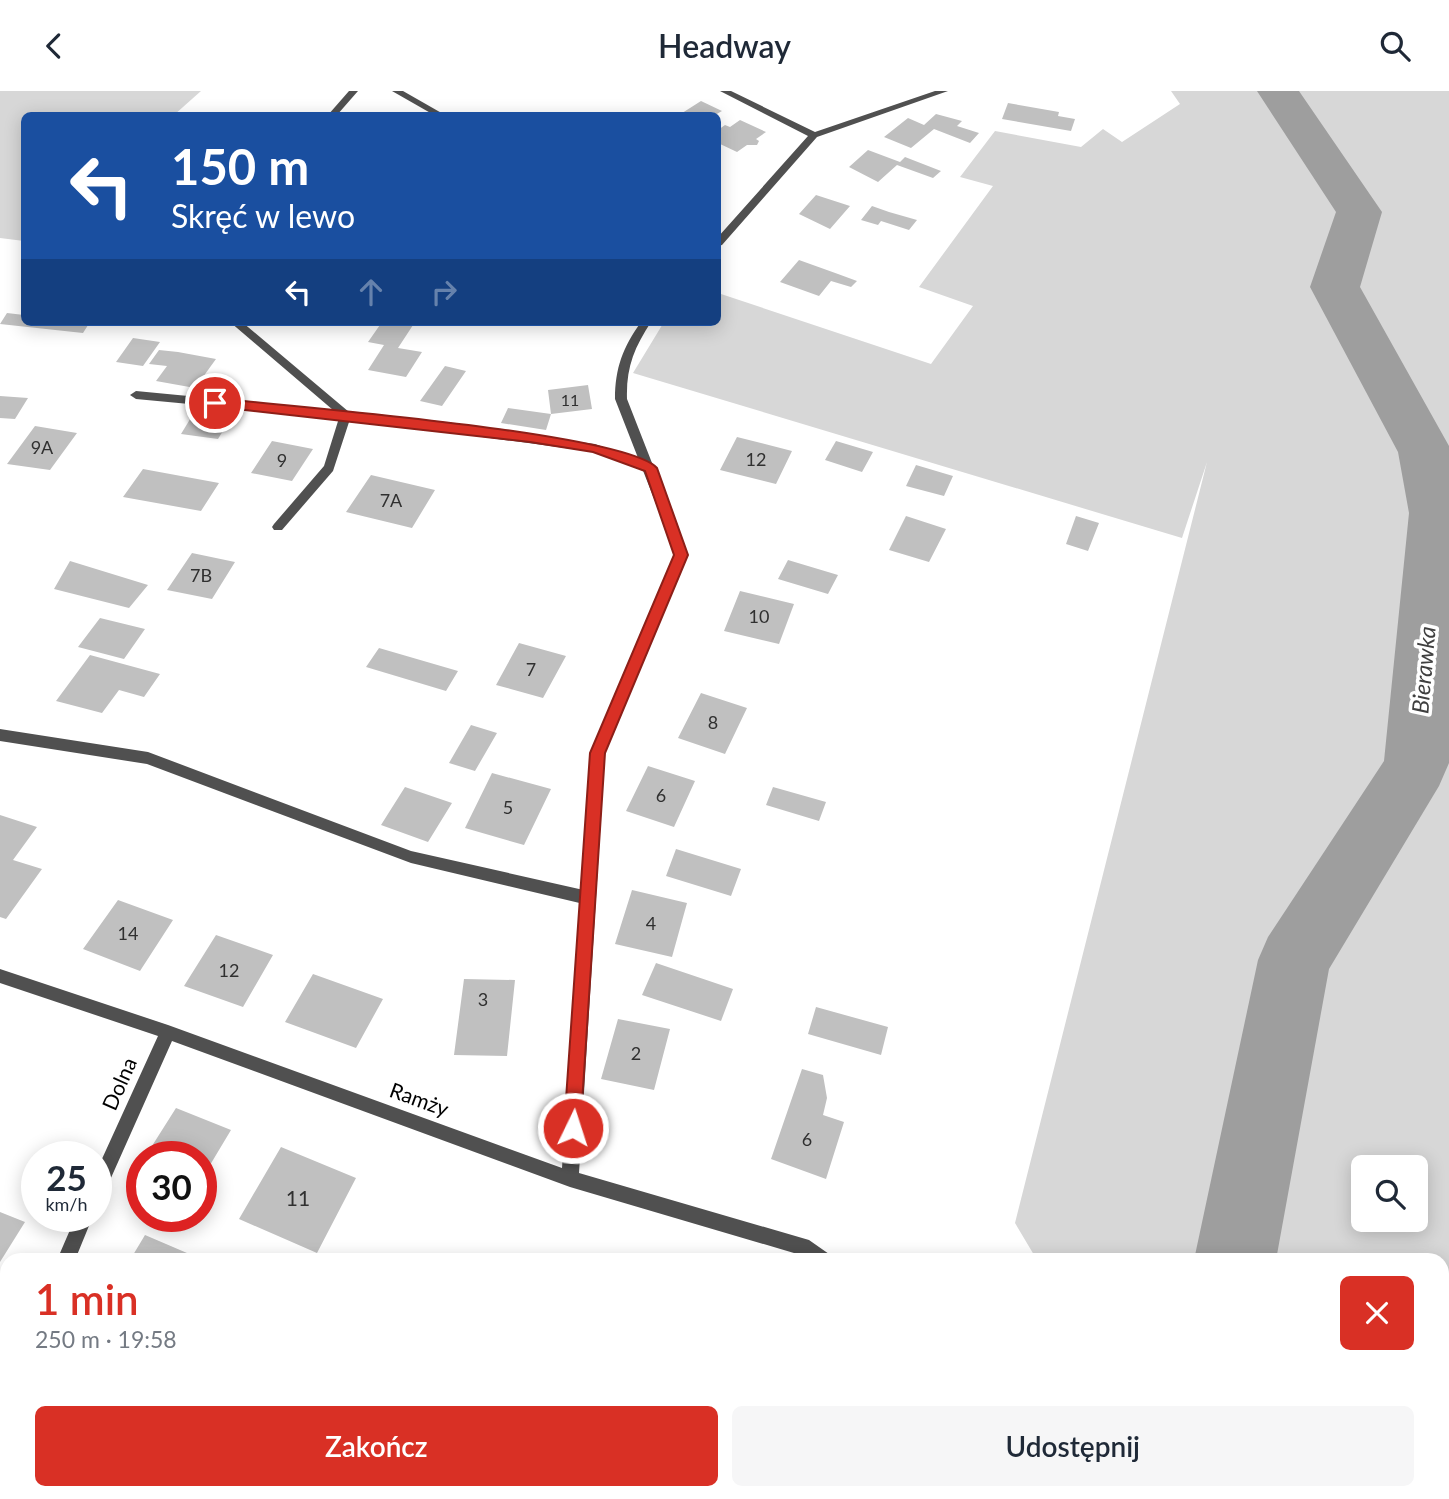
<!DOCTYPE html>
<html lang="pl">
<head>
<meta charset="utf-8">
<style>
  :root { --surface:#fff; --page:#f6f6f7; --text:#1f2937; --muted:#747a83; --accent:#d93025 }
  body { margin:0; font-family:Lato,sans-serif; background:var(--page); color:var(--text); height:100vh; display:flex; flex-direction:column; font-size:26px; white-space:nowrap }
  * { box-sizing:border-box; margin:0 }
  p { font-size:23px; color:var(--muted) }
  .icon { flex:none; width:38px; height:38px; fill:none; stroke:currentColor; stroke-width:2; stroke-linecap:round; stroke-linejoin:round }
  .map { position:relative; flex:1; overflow:hidden }
  .sheet { position:absolute; left:0px; top:1162px; width:1449px; height:247px; display:flex; flex-direction:column; background:var(--surface); border-radius:21px 21px 0 0; box-shadow:0 4px 18px #0003 }
  .sheet>* { flex:none }
  .guide { position:absolute; left:21px; top:21px; width:700px; height:214px; border-radius:10px; box-shadow:0 4px 18px #0003; background:#1a4fa0; color:#fff; overflow:hidden }
  .buttons { position:absolute; left:1351px; top:1064px; display:grid; gap:14px }
  .buttons a { display:grid; place-items:center; width:77px; height:77px; border-radius:10px; background:var(--surface); box-shadow:0 4px 18px #0003; font-size:35px }
  .speed { position:absolute; left:21px; top:1050px; display:flex; gap:14px; font-size:35px; font-weight:700; text-align:center }
  .speed>* { display:grid; place-content:center; width:91px; height:91px; border-radius:50%; background:var(--surface); box-shadow:0 4px 18px #0003; line-height:1 }
  .speed small { font-size:18px; font-weight:400 }
  .speed .limit { border:10px solid #d22; background:#fff; color:#111 }
  .pin { position:absolute; display:grid; place-items:center; width:60px; height:60px; color:#fff; margin:-30px; border:4px solid #fff; border-radius:50%; box-shadow:0 2px 7px #0007 }
  .me { position:absolute; width:77px; margin:-38px; rotate:4deg; stroke-linejoin:round; filter:drop-shadow(0 0 5px #0008) }
  .turn { display:flex; align-items:center; gap:24px; height:147px; padding:0 35px; font-size:32px }
  .turn .icon { width:91px; height:91px; stroke-width:2.5 }
  .turn b { display:block; font-size:49px; line-height:60px }
  .lanes { display:flex; align-items:center; height:66px; padding:0 35px; background:#0003; justify-content:center; gap:35px; direction:ltr }
  .lanes .off { opacity:.35 }
  .round { display:grid; place-items:center; flex:none; width:74px; height:74px; border-radius:10px; background:var(--page) }
  .headline { display:flex; align-items:center; justify-content:space-between; height:119px; padding:0 35px }
  h1 { font-size:42px; font-weight:600; line-height:52px; color:var(--accent) }
  .cta { display:flex; gap:14px; margin-top:auto; padding:14px 35px }
  .cta a { flex:1; height:80px; border-radius:10px; background:var(--accent); color:#fff; font-size:28px; font-weight:600; line-height:80px; text-align:center }
  .cta a+a { background:var(--page); color:var(--text) }
  header { display:flex; justify-content:space-between; align-items:center; height:91px; padding:0 35px; background:var(--surface); font-size:32px; font-weight:600 }
  .map>svg:first-child { display:block }
  .green { fill:#d7d7d7; fill-rule:evenodd }
  .lines { fill:none; stroke-linecap:round; stroke-linejoin:round }
  .river { fill:#9e9e9e; fill-rule:evenodd }
  .building { fill:#c0c0c0 }
  .lane { fill:#505050; fill-rule:evenodd }
  .street { fill:#505050; fill-rule:evenodd }
  .route { fill:#d93025; stroke:#8d1f18; stroke-width:2 }
  .labels { text-anchor:middle; stroke-width:7; stroke-linejoin:round; paint-order:stroke }
  .far-number-label { font-size:16px; fill:#303030 }
  .number-label { font-size:18px; fill:#303030 }
  .street-label { font-size:21px; fill:#000; stroke:#fff }
  .near-number-label { font-size:21px; fill:#303030 }
  .water-label { font-size:23px; font-style:italic; fill:#3f3f3f; stroke:#fff }
</style>
</head>
<body>
<header><svg class="icon" aria-label="back" viewBox="0 0 24 24"><path d="M15 5l-7 7 7 7"/></svg>Headway<svg class="icon" aria-label="search" viewBox="0 0 24 24"><circle cx="10" cy="10" r="6"/><path d="M15 15l6 6"/></svg></header>
<div class="map">
<svg width="1449" height="1408" viewBox="0 0 1449 1408">
  <rect width="100%" height="100%" fill="#fff"/>
  <!-- green -->
  <path class="green" d="M 0,0 L 201,0 L 174,24 L 24,24 L 24,150 L 0,147 Z
    M 1171,0 L 1263,0 L 1281,32 L 1299,8 L 1293,0 L 1449,0 L 1449,1408 L 1196,1408 L 1197,1402 L 1442,1402 L 1442,1169 L 1243,1169 L 1301,874 L 1396,728 L 1426,665 L 1435,518 L 1446,424 L 1434,369 L 1411,324 L 1421,410 L 1401,666 L 1281,857 L 1228,1169 L 1037,1169 L 1015,1132 L 1207,371 L 1182,447 L 633,282 L 664,231 L 718,231 L 718,202 L 931,273 L 973,215 L 919,196 L 993,95 L 960,86 L 995,40 L 1081,56 L 1103,38 L 1122,51 L 1180,13 ZM 1363,1076 L 1416,1076 L 1416,1129 L 1363,1129 Z"/>
  <g class="lines">
    <!-- river -->
    <path class="river" d="M 1257,0 L 1299,0 L 1382,121 L 1360,196 L 1449,355 L 1449,672 L 1439,695 L 1329,878 L 1276,1169 L 1194,1169 L 1258,869 L 1268,846 L 1384,670 L 1409,422 L 1398,361 L 1310,196 L 1336,121 Z
      M 1143,1402 L 1233,1402 L 1232,1408 L 1142,1408 Z"/>
  </g>
  <!-- building -->
  <path class="building" d="M 701,10 L 722,20 L 715,24 L 679,24 Z
    M 1008,12 L 1059,21 L 1058,25 L 1075,28 L 1071,40 L 1002,28 Z
    M 936,23 L 962,30 L 957,35 L 979,42 L 970,52 L 934,38 L 911,57 L 884,46 L 908,27 L 924,34 Z
    M 740,29 L 766,41 L 756,48 L 759,50 L 757,54 L 747,54 L 737,61 L 718,52 L 718,39 L 725,34 L 730,36 Z
    M 868,59 L 900,71 L 905,66 L 941,80 L 933,87 L 897,74 L 878,91 L 849,76 Z
    M 816,104 L 850,115 L 830,138 L 799,123 Z
    M 872,115 L 889,121 L 917,129 L 909,139 L 881,130 L 878,134 L 861,129 Z
    M 799,169 L 838,183 L 857,190 L 851,196 L 831,190 L 819,205 L 780,191 Z
    M 7,222 L 24,224 L 24,231 L 90,231 L 83,242 L 0,233 Z
    M 382,231 L 415,231 L 398,257 L 422,261 L 406,286 L 368,279 L 384,254 L 368,251 Z
    M 133,247 L 160,251 L 143,275 L 116,271 Z
    M 159,259 L 178,261 L 216,268 L 195,297 L 156,290 L 167,275 L 149,273 Z
    M 445,275 L 466,280 L 442,315 L 420,310 Z
    M 588,294 L 592,318 L 551,323 L 546,339 L 501,332 L 508,317 L 551,323 L 548,299 Z
    M 0,305 L 28,307 L 15,328 L 0,327 Z
    M 195,320 L 232,325 L 218,348 L 181,343 Z
    M 35,335 L 77,342 L 50,379 L 7,373 Z
    M 737,346 L 792,360 L 776,393 L 720,379 Z
    M 272,350 L 313,358 L 292,390 L 251,382 Z
    M 836,350 L 873,361 L 862,381 L 825,369 Z
    M 916,374 L 953,385 L 944,405 L 906,395 Z
    M 143,378 L 219,392 L 201,420 L 123,406 Z
    M 371,384 L 435,399 L 412,437 L 346,421 Z
    M 906,425 L 946,438 L 929,471 L 889,459 Z
    M 1076,425 L 1099,432 L 1088,460 L 1066,453 Z
    M 192,462 L 235,471 L 212,508 L 167,499 Z
    M 788,469 L 838,484 L 828,503 L 778,488 Z
    M 70,470 L 148,494 L 129,517 L 54,498 Z
    M 740,500 L 794,513 L 779,553 L 724,540 Z
    M 100,527 L 145,538 L 124,568 L 78,556 Z
    M 519,552 L 566,565 L 543,607 L 496,594 Z
    M 379,557 L 458,580 L 446,600 L 366,576 Z
    M 90,564 L 160,583 L 144,606 L 119,599 L 102,622 L 56,610 Z
    M 701,602 L 747,617 L 725,663 L 678,647 Z
    M 471,634 L 497,642 L 475,680 L 449,672 Z
    M 648,675 L 695,690 L 674,736 L 626,720 Z
    M 492,682 L 551,698 L 524,754 L 465,737 Z
    M 405,696 L 452,712 L 428,751 L 381,734 Z
    M 773,696 L 826,711 L 819,730 L 766,714 Z
    M 0,724 L 37,736 L 13,769 L 42,778 L 6,828 L 0,826 Z
    M 676,758 L 741,778 L 731,805 L 666,785 Z
    M 632,799 L 687,812 L 672,866 L 615,853 Z
    M 118,809 L 173,829 L 140,880 L 83,858 Z
    M 216,844 L 273,864 L 243,916 L 184,895 Z
    M 656,872 L 733,898 L 721,930 L 642,904 Z
    M 313,883 L 383,908 L 356,957 L 285,931 Z
    M 464,888 L 515,889 L 507,965 L 454,964 Z
    M 816,916 L 888,936 L 881,964 L 808,943 Z
    M 618,928 L 670,938 L 654,999 L 601,988 Z
    M 802,978 L 823,984 L 827,1007 L 823,1024 L 844,1031 L 826,1088 L 771,1068 Z
    M 176,1017 L 231,1039 L 201,1089 L 201,1066 L 145,1066 Z
    M 281,1056 L 356,1087 L 317,1162 L 239,1128 Z
    M 0,1121 L 25,1131 L 0,1171 Z
    M 145,1144 L 194,1165 L 204,1169 L 130,1169 Z"/>
  <g class="lines">
    <!-- lane -->
    <path class="lane" d="M 349,0 L 358,0 L 337,24 L 328,24 Z
      M 392,0 L 403,0 L 445,24 L 434,24 Z
      M 230,231 L 242,231 L 349,321 L 595,353 L 654,374 L 656,377 L 650,381 L 594,361 L 350,328 L 333,380 L 282,439 L 274,439 L 272,436 L 274,433 L 324,375 L 339,327 L 136,308 L 130,304 L 136,300 L 333,319 Z
      M 0,638 L 148,661 L 411,760 L 588,800 L 593,802 L 595,807 L 593,812 L 588,814 L 411,772 L 147,673 L 0,650 Z"/>
    <!-- street -->
    <path class="street" d="M 720,0 L 731,0 L 815,41 L 935,0 L 948,0 L 817,46 L 722,154 L 718,155 L 718,146 L 808,45 Z
      M 641,231 L 651,231 C 634,257 626,277 627,308 L 688,464 L 605,662 L 579,1082 L 809,1149 L 829,1163 L 832,1169 L 809,1169 L 804,1165 L 570,1096 L 172,950 L 102,1107 L 96,1109 L 96,1081 L 158,945 L 0,892 L 0,878 L 168,934 L 562,1077 L 591,662 L 676,464 L 615,308 C 615,277 623,256 641,231 Z
      M 76,1125 L 93,1125 L 75,1169 L 57,1169 Z
      M 7,1291 L 7,1320 L 0,1324 L 0,1295 Z
      M 1115,1402 L 1139,1402 L 1142,1408 L 1118,1408 Z"/>
  </g>
  <!-- route -->
  <path class="route" d="M 215,307 C 282,315 624,341 657,377 L 688,464 L 605,662 L 580,1043 L 573,1046 L 566,1043 L 564,1037 L 590,662 L 674,464 L 645,380 L 593,361 L 530,351 L 210,315 L 208,312 Z"/>
  <g class="labels">
    <!-- far-number labels -->
    <g class="far-number-label">
      <text x="570" y="315">11</text>
    </g>
    <!-- number labels -->
    <g class="number-label">
      <text x="42" y="363">9A</text>
      <text x="756" y="375">12</text>
      <text x="282" y="376">9</text>
      <text x="391" y="416">7A</text>
      <text x="201" y="491">7B</text>
      <text x="759" y="532">10</text>
      <text x="531" y="585">7</text>
      <text x="713" y="638">8</text>
      <text x="661" y="711">6</text>
      <text x="508" y="723">5</text>
      <text x="651" y="839">4</text>
      <text x="128" y="849">14</text>
      <text x="229" y="886">12</text>
      <text x="483" y="915">3</text>
      <text x="636" y="969">2</text>
      <text x="807" y="1055">6</text>
    </g>
    <!-- street labels -->
    <g class="street-label">
      <text transform="translate(120 993) rotate(-66)" y="7">Dolna</text>
      <text transform="translate(419 1009) rotate(20)" y="7">Ramży</text>
    </g>
    <!-- near-number labels -->
    <g class="near-number-label">
      <text x="298" y="1115">11</text>
    </g>
    <!-- water labels -->
    <g class="water-label">
      <text transform="translate(1424 579) rotate(-85)" y="8">Bierawka</text>
    </g>
  </g>
</svg>
<div class="buttons">
<a><svg class="icon" aria-label="search" viewBox="0 0 24 24"><circle cx="10" cy="10" r="6"/><path d="M15 15l6 6"/></svg></a>
</div>
<div class="speed"><div>25<small>km/h</small></div><div class="limit">30</div></div>
<div class="pin" style="left:215px;top:312px;background:#d93025"><svg class="icon" aria-label="arrive" viewBox="0 0 24 24"><path d="M6 21V4h12l-3 4 3 4H6"/></svg></div>
<svg class="me" style="left:573px;top:1037px" viewBox="-20 -20 40 40"><circle r="17" fill="#d93025" stroke="#fff" stroke-width="3"/><path d="M0-11L8 9 0 5-8 9z" fill="#fff"/></svg>
<div class="guide">
<div class="turn"><svg class="icon" aria-label="left" viewBox="0 0 24 24"><path d="M17 20v-9H6M10 6l-5 5 5 5"/></svg><div><b>150 m</b>Skręć w lewo</div></div>
<div class="lanes"><svg class="icon" aria-label="left" viewBox="0 0 24 24"><path d="M17 20v-9H6M10 6l-5 5 5 5"/></svg><svg class="icon off" aria-label="ahead" viewBox="0 0 24 24"><path d="M12 20V5M6 11l6-6 6 6"/></svg><svg class="icon off" aria-label="right" viewBox="0 0 24 24"><path d="M7 20v-9h11M14 6l5 5-5 5"/></svg></div>
</div>
<section class="sheet">
<div class="headline"><div><h1>1 min</h1><p>250 m · 19:58</p></div><a class="round" style="background:#d93025;color:#fff"><svg class="icon" aria-label="close" viewBox="0 0 24 24"><path d="M6 6l12 12M18 6L6 18"/></svg></a></div>
<div class="cta"><a>Zakończ</a><a>Udostępnij</a></div>
</section>
</div>
</body>
</html>
